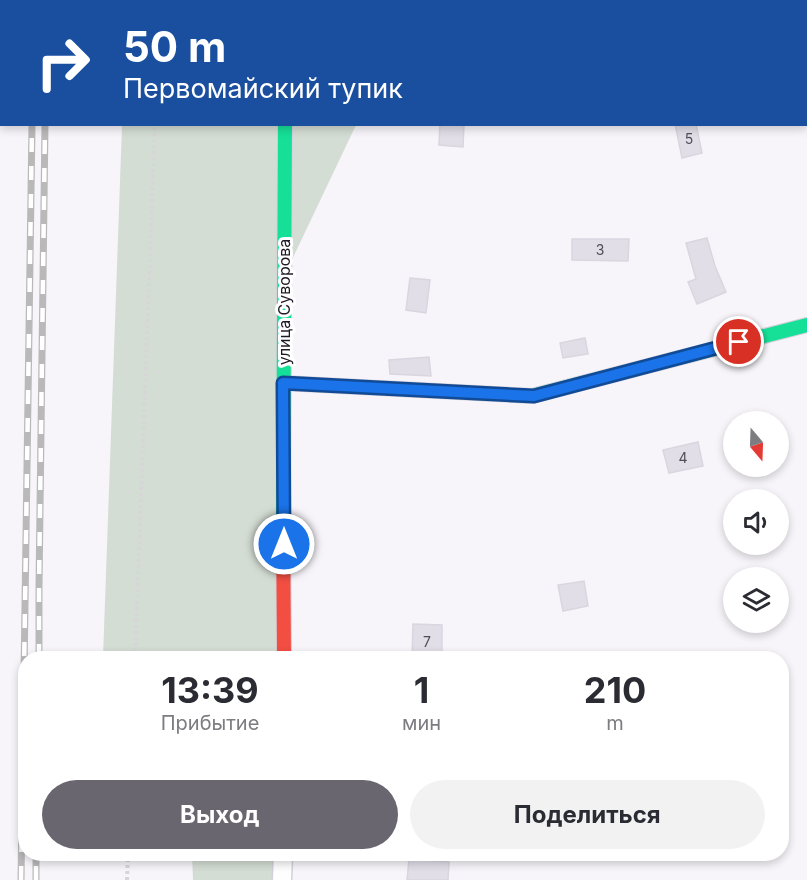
<!DOCTYPE html>
<html lang="ru">
<head>
<meta charset="utf-8">
<style>
  :root { --surface:#fff; --page:#f2f2f3; --text:#2b2b33; --muted:#7c7c81; --accent:#6a6670 }
  body { margin:0; font-family:Inter,sans-serif; background:var(--page); color:var(--text); height:100vh; display:flex; flex-direction:column; font-size:22px; white-space:nowrap }
  * { box-sizing:border-box; margin:0 }
  p { font-size:20px; color:var(--muted) }
  .icon { flex:none; width:33px; height:33px; fill:none; stroke:currentColor; stroke-width:2; stroke-linecap:round; stroke-linejoin:round }
  .map { position:relative; flex:1; overflow:hidden }
  .drawer { position:absolute; left:18px; top:651px; width:771px; height:210px; display:flex; flex-direction:column; background:var(--surface); border-radius:24px; box-shadow:0 3px 9px #0003 }
  .drawer>* { flex:none }
  .banner { position:absolute; left:0px; top:0px; width:807px; height:126px; box-shadow:0 3px 9px #0003; background:#1a4fa0; color:#fff; overflow:hidden }
  .needle { width:39px; rotate:161deg }
  .controls { position:absolute; left:723px; top:411px; display:grid; gap:12px }
  .controls a { display:grid; place-items:center; width:66px; height:66px; border-radius:50%; background:var(--surface); box-shadow:0 3px 9px #0003; font-size:30px }
  .pin { position:absolute; display:grid; place-items:center; width:51px; height:51px; color:#fff; margin:-26px; border:3px solid #fff; border-radius:50%; box-shadow:0 2px 6px #0007 }
  .me { position:absolute; width:66px; margin:-33px; rotate:0deg; stroke-linejoin:round; filter:drop-shadow(0 0 4px #0008) }
  .turn { display:flex; align-items:center; gap:21px; height:126px; padding:0 24px; font-size:27px }
  .turn .icon { width:78px; height:78px; stroke-width:2.5 }
  .turn b { display:block; font-size:42px; line-height:51px }
  .eta { display:flex; justify-content:space-evenly; align-items:center; height:102px; text-align:center }
  .eta b { font-size:36px; font-weight:700; line-height:42px }
  .cta { display:flex; gap:12px; margin-top:auto; padding:12px 24px }
  .cta a { flex:1; height:69px; border-radius:36px; background:var(--accent); color:#fff; font-size:24px; font-weight:700; line-height:69px; text-align:center }
  .cta a+a { background:var(--page); color:var(--text) }
  .map>svg:first-child { display:block }
  .green { fill:#d4ddd4 }
  .building { fill:#e1dee8; stroke:#d9d6df; stroke-width:1.5 }
  .lines { fill:none; stroke-linecap:round; stroke-linejoin:round }
  .street-casing { stroke:#d4d1da; stroke-width:21 }
  .fast-casing { stroke:#d4d1da; stroke-width:16 }
  .slow-casing { stroke:#d4d1da; stroke-width:16 }
  .jam-casing { stroke:#d4d1da; stroke-width:16 }
  .path { stroke:#d6d5d7; stroke-width:4; stroke-dasharray:3 3; stroke-linecap:butt }
  .street { stroke:#fefefe; stroke-width:18 }
  .fast { stroke:#16e098; stroke-width:14 }
  .slow { stroke:#ffcf43; stroke-width:14 }
  .jam { stroke:#f24e42; stroke-width:14 }
  .rail-casing { stroke:#b9b9ba; stroke-width:7 }
  .rail { stroke:#fff; stroke-width:4.5; stroke-dasharray:14; stroke-linecap:butt }
  .route-casing { stroke:#114b97; stroke-width:15 }
  .route { stroke:#1a73e8; stroke-width:10 }
  .labels { text-anchor:middle; stroke-width:6; stroke-linejoin:round; paint-order:stroke }
  .number-label { font-size:14px; fill:#514c58 }
  .street-label { font-size:16px; fill:#1e1926; stroke:#fff }
</style>
</head>
<body>
<div class="map">
<svg width="807" height="880" viewBox="0 0 807 880">
  <rect width="100%" height="100%" fill="#f7f5fa"/>
  <!-- green -->
  <path class="green" d="M 122,125 L 356,125 L 289,266 L 280,658 L 105,658 L 103,657 Z
    M 192,854 L 276,854 L 275,880 L 193,880 Z"/>
  <!-- building -->
  <path class="building" d="M 440,124 L 464,124 L 463,147 L 439,145 Z
    M 675,124 L 696,124 L 702,153 L 682,158 Z
    M 707,238 L 715,266 L 726,292 L 697,304 L 688,282 L 696,279 L 686,243 Z
    M 572,239 L 629,239 L 628,261 L 572,260 Z
    M 410,278 L 430,280 L 426,313 L 406,310 Z
    M 585,338 L 588,354 L 563,358 L 560,343 Z
    M 429,357 L 431,376 L 390,374 L 389,360 Z
    M 698,442 L 703,466 L 669,473 L 663,450 Z
    M 584,581 L 588,606 L 563,611 L 558,585 Z
    M 413,624 L 442,625 L 442,658 L 412,658 Z
    M 409,859 L 449,862 L 448,880 L 407,880 Z"/>
  <g class="lines">
    <defs>
      <path id="street" d="M 285,2 L 285,0
        M 282,880 L 283,854"/>
      <path id="fast" d="M 532,396 L 807,325
        M 283,519 L 285,124"/>
      <path id="slow" d="M 283,383 L 532,396"/>
      <path id="jam" d="M 283,519 L 284,658"/>
    </defs>
    <!-- street casing -->
    <use href="#street" class="street-casing"/>
    <!-- fast casing -->
    <use href="#fast" class="fast-casing"/>
    <!-- slow casing -->
    <use href="#slow" class="slow-casing"/>
    <!-- jam casing -->
    <use href="#jam" class="jam-casing"/>
    <!-- path -->
    <path class="path" d="M 160,2 L 160,0
      M 135,658 L 155,124
      M 127,880 L 128,854"/>
    <!-- street -->
    <use href="#street" class="street"/>
    <!-- fast -->
    <use href="#fast" class="fast"/>
    <!-- slow -->
    <use href="#slow" class="slow"/>
    <!-- jam -->
    <use href="#jam" class="jam"/>
    <defs>
      <path id="rail" d="M 33,2 L 33,0
        M 47,2 L 47,0
        M 39,658 L 39,586 L 45,124
        M 21,880 L 32,124
        M 36,880 L 36,854"/>
    </defs>
    <!-- rail casing -->
    <use href="#rail" class="rail-casing"/>
    <!-- rail -->
    <use href="#rail" class="rail"/>
  </g>
  <g class="lines">
    <defs>
      <path id="route" d="M 284,544 L 283,383 L 534,396 L 739,342"/>
    </defs>
    <!-- route casing -->
    <use href="#route" class="route-casing"/>
    <!-- route -->
    <use href="#route" class="route"/>
  </g>
  <g class="labels">
    <!-- number labels -->
    <g class="number-label">
      <text x="689" y="144">5</text>
      <text x="600" y="255">3</text>
      <text x="683" y="463">4</text>
      <text x="427" y="647">7</text>
    </g>
    <!-- street labels -->
    <g class="street-label">
      <text transform="translate(284 302) rotate(-90)" y="6">улица Суворова</text>
    </g>
  </g>
</svg>
<div class="controls">
<a><svg class="needle" viewBox="-14 -14 28 28"><path d="M0-13l5 13h-10z" fill="#e53935"/><path d="M0 13l5-13h-10z" fill="#7c7c81"/></svg></a>
<a><svg class="icon" aria-label="sound" viewBox="0 0 24 24"><path d="M4 9h4l5-4v14l-5-4H4zM17 9q2 3 0 6"/></svg></a>
<a><svg class="icon" aria-label="layers" viewBox="0 0 24 24"><path d="M12 4l9 5-9 5-9-5zM3 14l9 5 9-5"/></svg></a>
</div>
<div class="pin" style="left:739px;top:342px;background:#d93025"><svg class="icon" aria-label="arrive" viewBox="0 0 24 24"><path d="M6 21V4h12l-3 4 3 4H6"/></svg></div>
<svg class="me" style="left:284px;top:544px" viewBox="-20 -20 40 40"><circle r="17" fill="#1a73e8" stroke="#fff" stroke-width="3"/><path d="M0-11L8 9 0 5-8 9z" fill="#fff"/></svg>
<div class="banner">
<div class="turn"><svg class="icon" aria-label="right" viewBox="0 0 24 24"><path d="M7 20v-9h11M14 6l5 5-5 5"/></svg><div><b>50 m</b>Первомайский тупик</div></div>
</div>
<section class="drawer">
<div class="eta">
<div><b>13:39</b><p>Прибытие</p></div>
<div><b>1</b><p>мин</p></div>
<div><b>210</b><p>m</p></div>
</div>
<div class="cta"><a>Выход</a><a>Поделиться</a></div>
</section>
</div>
</body>
</html>
